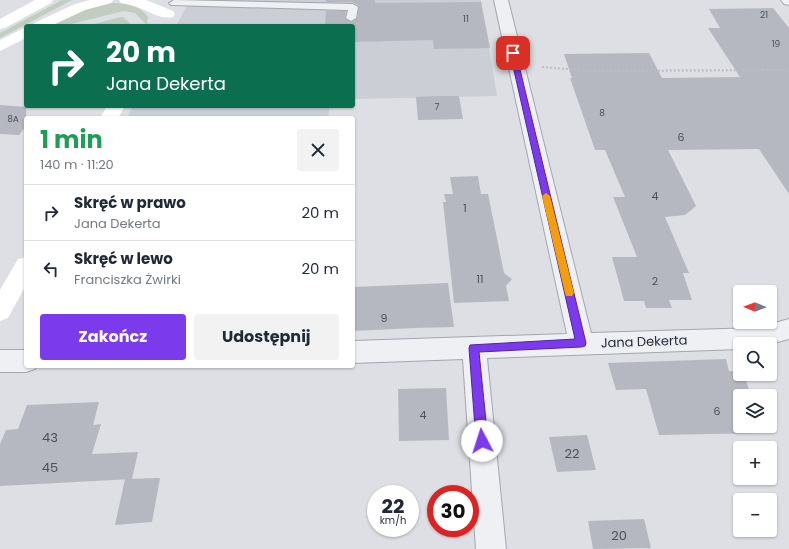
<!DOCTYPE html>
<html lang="pl">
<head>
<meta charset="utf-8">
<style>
  :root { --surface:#fff; --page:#f2f2f3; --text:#1f2937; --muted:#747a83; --line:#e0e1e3; --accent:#7c3aed }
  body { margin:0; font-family:Poppins,sans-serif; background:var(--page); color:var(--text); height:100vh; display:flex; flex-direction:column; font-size:15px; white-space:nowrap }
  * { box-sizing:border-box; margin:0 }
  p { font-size:13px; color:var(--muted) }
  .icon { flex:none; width:22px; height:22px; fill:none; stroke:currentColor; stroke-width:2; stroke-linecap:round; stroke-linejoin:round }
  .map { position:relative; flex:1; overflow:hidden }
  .panel { position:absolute; left:24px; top:116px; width:331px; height:252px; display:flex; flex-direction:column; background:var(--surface); border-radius:4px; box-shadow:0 1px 3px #0004 }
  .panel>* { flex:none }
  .banner { position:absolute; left:24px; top:24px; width:331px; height:84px; border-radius:4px; box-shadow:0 1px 3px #0004; background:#0b6e4f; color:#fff; overflow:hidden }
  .needle { width:26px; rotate:271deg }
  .tools { position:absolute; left:733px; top:285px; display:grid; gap:8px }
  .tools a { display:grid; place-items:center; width:44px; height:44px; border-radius:4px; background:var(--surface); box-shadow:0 1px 3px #0004; font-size:20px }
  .speed { position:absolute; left:367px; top:485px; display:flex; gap:8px; font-size:20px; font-weight:700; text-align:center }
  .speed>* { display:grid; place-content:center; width:52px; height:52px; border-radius:50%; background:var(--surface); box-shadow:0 1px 3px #0004; line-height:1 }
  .speed small { font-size:10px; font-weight:400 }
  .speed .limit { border:6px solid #d22; background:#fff; color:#111 }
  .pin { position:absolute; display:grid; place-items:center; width:34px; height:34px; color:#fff; margin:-17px; border-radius:8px; box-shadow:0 2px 6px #0006 }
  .me { position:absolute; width:44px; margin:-22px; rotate:355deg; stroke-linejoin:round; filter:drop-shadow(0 0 3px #0008) }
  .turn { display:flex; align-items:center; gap:14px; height:84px; padding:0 16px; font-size:18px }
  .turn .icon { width:52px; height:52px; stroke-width:2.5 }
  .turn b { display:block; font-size:28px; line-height:34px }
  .round { display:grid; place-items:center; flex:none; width:42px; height:42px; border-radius:4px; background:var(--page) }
  .headline { display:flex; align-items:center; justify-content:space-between; height:68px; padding:0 16px }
  h1 { font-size:24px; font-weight:700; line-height:30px; color:#1e9e55 }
  .action { display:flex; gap:8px; margin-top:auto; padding:8px 16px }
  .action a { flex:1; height:46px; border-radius:4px; background:var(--accent); color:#fff; font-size:16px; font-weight:700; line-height:46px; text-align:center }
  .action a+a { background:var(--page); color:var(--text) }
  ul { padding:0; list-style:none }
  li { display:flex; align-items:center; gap:12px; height:56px; padding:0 16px; border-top:1px solid var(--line) }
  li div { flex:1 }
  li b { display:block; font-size:15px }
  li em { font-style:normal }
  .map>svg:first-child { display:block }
  .built { fill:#cbced5 }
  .green { fill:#c1cebf }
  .building { fill:#b5b8c1 }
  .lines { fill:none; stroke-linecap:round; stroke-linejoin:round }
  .lane-casing { stroke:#a3a6ae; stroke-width:2 }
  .street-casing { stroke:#a3a6ae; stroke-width:2 }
  .path { stroke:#bbbdc3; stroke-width:2; stroke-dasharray:2 2; stroke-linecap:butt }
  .lane { fill:#eff0f4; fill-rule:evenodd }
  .street { fill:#eff0f4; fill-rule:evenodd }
  .secondary { fill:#fff; fill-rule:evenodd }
  .route { fill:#7c3aed; stroke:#51269a }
  .slow { fill:#f59e0b }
  .labels { text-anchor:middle; stroke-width:3.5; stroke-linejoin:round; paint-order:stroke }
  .far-number-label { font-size:9px; fill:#4b505b }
  .number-label { font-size:11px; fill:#4b505b }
  .street-label { font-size:13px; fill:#282d39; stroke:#eceef3 }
  .near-number-label { font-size:13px; fill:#4b505b }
</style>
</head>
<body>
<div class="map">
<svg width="789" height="549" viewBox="0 0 789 549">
  <rect width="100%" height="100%" fill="#dddfe5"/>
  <!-- built -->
  <path class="built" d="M 190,0 L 481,0 L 497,96 L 353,99 L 353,26 L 176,26 Z
    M 133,106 L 330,106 L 328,118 L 127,118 Z"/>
  <!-- green -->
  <path class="green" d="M 62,0 L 72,0 L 0,38 L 0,33 Z
    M 111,3 C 125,3 140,5 148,17 L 147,25 L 135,13 L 124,11 L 63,26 L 49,26 L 74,12 Z
    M 123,17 L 133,26 L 87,26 L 120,17 Z"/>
  <!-- building -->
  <path class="building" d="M 326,0 L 375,0 L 375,3 L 481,2 L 490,48 L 434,49 L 433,40 L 353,42 L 353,26 L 325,26 L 326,11 L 346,11 L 345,19 L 352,22 L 357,18 L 359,6 L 353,2 L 326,2 Z
    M 773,8 L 789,28 L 789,194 L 759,149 L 668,150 L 696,206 L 685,215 L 665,217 L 689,273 L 683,273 L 692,300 L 669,300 L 672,308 L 646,308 L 644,301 L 624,301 L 612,257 L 637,257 L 613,197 L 625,197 L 605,150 L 595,150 L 570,78 L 572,78 L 564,54 L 649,53 L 662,78 L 740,77 L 708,28 L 720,28 L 709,9 Z
    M 438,96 L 459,96 L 463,119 L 418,120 L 416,97 Z
    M 0,105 L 26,107 L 26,126 L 19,135 L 0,134 Z
    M 478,176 L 481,194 L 488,194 L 504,273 L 512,279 L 506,286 L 509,301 L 454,303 L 443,202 L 446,202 L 444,194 L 453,194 L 450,177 Z
    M 448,283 L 454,327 L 415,328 L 353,331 L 353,287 Z
    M 726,359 L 729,371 L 740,372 L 740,374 L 744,374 L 751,396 L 740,396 L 740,426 L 760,426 L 762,433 L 659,435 L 646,389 L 616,390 L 608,363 Z
    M 446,388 L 449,440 L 399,441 L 398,389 Z
    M 99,402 L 93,425 L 101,424 L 92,454 L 138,452 L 132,479 L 0,486 L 0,444 L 6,430 L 18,429 L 27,405 Z
    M 587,435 L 596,470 L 557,472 L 549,437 Z
    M 160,478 L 152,522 L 115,525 L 125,479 Z
    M 644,519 L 651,548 L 593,549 L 588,521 Z"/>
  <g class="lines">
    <defs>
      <path id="lane" d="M 174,0 L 353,4 L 358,7 L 356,18 L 351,21 L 346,18 L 348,10 L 171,5 L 169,3 Z"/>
      <path id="street" d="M 494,0 L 508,0 L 591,333 L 757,328 L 789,319 L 789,339 L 770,344 L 740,344 L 740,349 L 487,358 L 506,549 L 476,549 L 463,359 L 353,363 L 353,341 L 567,334 Z
        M 781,0 L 789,0 L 789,5 L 784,4 Z
        M 0,350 L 26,350 L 26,366 L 36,366 L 35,369 L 26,372 L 0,372 Z"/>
    </defs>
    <!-- lane casing -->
    <use href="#lane" class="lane-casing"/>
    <!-- street casing -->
    <use href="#street" class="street-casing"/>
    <!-- path -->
    <path class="path" d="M 542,67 L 591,71 L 789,70"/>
    <!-- lane -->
    <use href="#lane" class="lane"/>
    <!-- street -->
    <use href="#street" class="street"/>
    <!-- secondary -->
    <path class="secondary" d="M 35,0 L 53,0 L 51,3 L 5,28 L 0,29 L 0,19 Z
      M 90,0 L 113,0 L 111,3 L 85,10 L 51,26 L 32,26 L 34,23 L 75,4 Z
      M 119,0 L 146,0 L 173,11 L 175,14 L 173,17 C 161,20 148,11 137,7 C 132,5 126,4 121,3 Z
      M 26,27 L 26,38 L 0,51 L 0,40 Z
      M 107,106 L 125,106 L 118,118 L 100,118 Z
      M 26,257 L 26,285 L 8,318 L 0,321 L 0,290 L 18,259 Z"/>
  </g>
  <!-- route -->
  <path class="route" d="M 511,52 L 516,53 L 586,343 L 585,346 L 581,347 L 479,352 L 488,441 L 486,444 L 482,446 L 478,444 L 476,441 L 469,348 L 470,345 L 575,339 L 510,53 Z"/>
  <!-- slow -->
  <path class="slow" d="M 546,193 L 550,196 L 574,293 L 572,296 L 566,296 L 565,293 L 542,196 Z"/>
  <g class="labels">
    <!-- far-number labels -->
    <g class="far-number-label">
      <text x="764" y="18">21</text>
      <text x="466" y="22">11</text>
      <text x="776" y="47">19</text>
      <text x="437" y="110">7</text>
      <text x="602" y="116">8</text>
      <text x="13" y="122">8A</text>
    </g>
    <!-- number labels -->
    <g class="number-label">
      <text x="681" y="141">6</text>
      <text x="655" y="200">4</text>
      <text x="465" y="212">1</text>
      <text x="480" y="283">11</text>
      <text x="655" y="285">2</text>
      <text x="384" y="322">9</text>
      <text x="717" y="415">6</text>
      <text x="423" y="419">4</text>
    </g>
    <!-- street labels -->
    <g class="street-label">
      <text transform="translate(644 341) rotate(-2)" y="5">Jana Dekerta</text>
    </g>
    <!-- near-number labels -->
    <g class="near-number-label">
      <text x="50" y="442">43</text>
      <text x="572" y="458">22</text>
      <text x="50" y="472">45</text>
      <text x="619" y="540">20</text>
    </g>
  </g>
</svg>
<div class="tools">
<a><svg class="needle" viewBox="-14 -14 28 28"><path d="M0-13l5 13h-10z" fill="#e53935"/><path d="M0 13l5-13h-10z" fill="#747a83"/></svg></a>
<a><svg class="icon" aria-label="search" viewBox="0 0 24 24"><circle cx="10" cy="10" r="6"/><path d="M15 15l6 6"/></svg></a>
<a><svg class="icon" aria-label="layers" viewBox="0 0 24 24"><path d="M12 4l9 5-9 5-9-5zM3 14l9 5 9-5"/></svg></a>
<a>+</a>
<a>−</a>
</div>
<div class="speed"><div>22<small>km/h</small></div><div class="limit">30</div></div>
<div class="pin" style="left:513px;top:53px;background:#d93025"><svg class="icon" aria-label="arrive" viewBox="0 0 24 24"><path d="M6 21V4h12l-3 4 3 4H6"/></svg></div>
<svg class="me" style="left:482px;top:441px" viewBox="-20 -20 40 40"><circle r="19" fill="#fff"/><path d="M0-13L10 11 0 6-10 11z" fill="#7c3aed"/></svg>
<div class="banner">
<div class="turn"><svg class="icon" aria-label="right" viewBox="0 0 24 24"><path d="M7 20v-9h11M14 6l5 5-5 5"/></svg><div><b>20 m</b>Jana Dekerta</div></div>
</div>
<section class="panel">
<div class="headline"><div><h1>1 min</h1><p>140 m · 11:20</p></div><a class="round"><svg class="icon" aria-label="close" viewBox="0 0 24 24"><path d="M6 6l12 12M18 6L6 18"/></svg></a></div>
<ul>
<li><svg class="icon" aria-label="right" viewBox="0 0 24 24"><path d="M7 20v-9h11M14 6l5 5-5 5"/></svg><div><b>Skręć w prawo</b><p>Jana Dekerta</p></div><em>20 m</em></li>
<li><svg class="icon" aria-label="left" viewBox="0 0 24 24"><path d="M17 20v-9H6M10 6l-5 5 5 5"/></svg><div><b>Skręć w lewo</b><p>Franciszka Żwirki</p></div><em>20 m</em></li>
</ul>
<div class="action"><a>Zakończ</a><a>Udostępnij</a></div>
</section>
</div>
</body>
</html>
